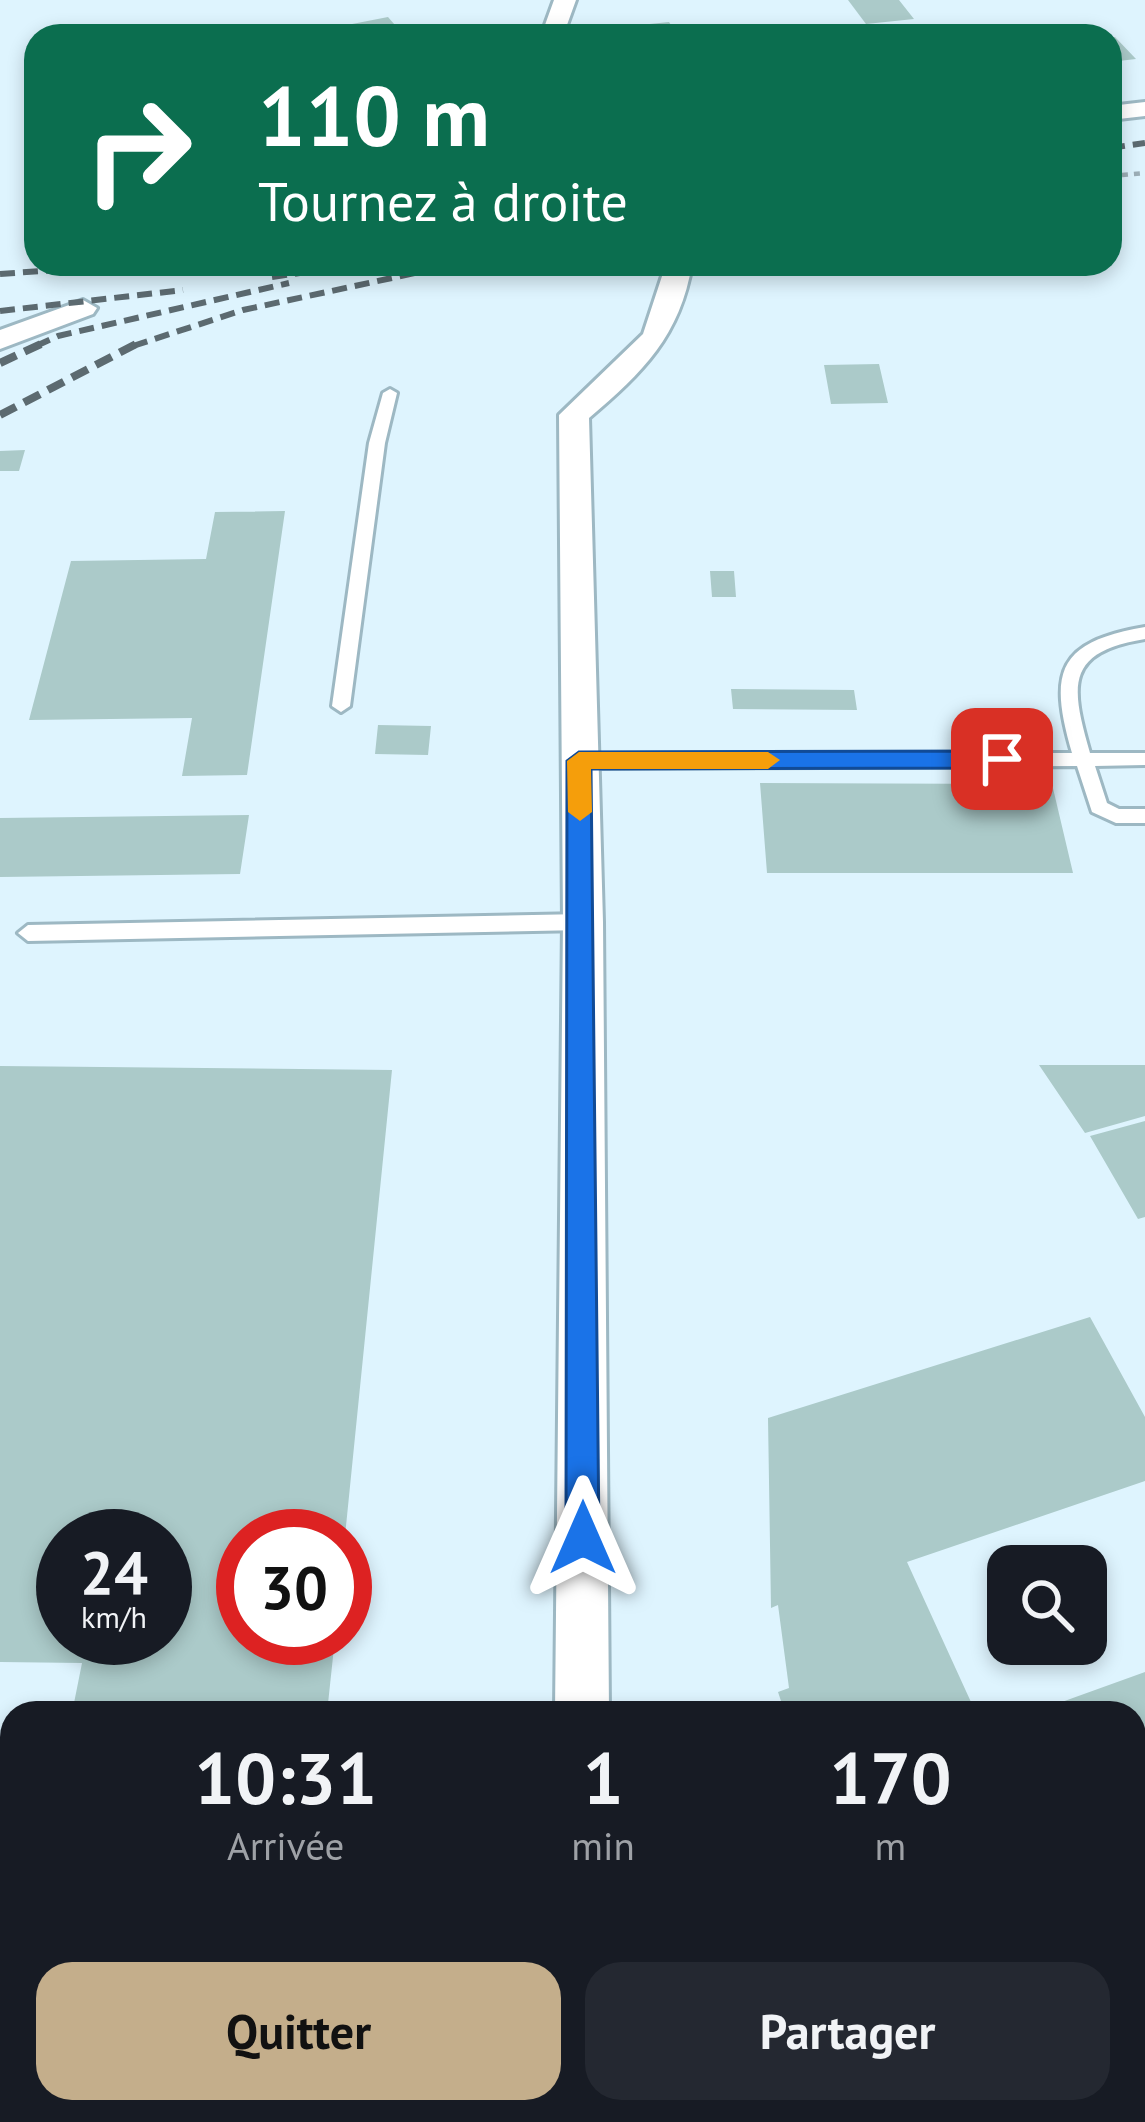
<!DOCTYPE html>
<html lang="fr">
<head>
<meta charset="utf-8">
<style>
  :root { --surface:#171b24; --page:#242831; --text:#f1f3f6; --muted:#9ea1a6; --accent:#c4ae8b }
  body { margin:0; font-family:"PT Sans",sans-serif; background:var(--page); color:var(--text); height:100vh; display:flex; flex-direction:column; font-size:45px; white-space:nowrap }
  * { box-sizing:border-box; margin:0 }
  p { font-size:39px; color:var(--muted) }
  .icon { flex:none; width:66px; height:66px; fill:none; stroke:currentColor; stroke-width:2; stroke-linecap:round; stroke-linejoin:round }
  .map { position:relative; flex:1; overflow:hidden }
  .side { position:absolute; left:0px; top:1701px; width:1146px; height:423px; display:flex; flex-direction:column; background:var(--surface); border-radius:36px 36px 0 0; box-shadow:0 6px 18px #0003 }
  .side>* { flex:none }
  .banner { position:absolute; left:24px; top:24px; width:1098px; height:252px; border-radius:36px; box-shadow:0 6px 18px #0003; background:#0b6e4f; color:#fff; overflow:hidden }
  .controls { position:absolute; left:987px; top:1545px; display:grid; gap:24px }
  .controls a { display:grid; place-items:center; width:120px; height:120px; border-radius:24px; background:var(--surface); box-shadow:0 6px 18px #0003; font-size:60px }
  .speed { position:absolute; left:36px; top:1509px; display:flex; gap:24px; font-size:60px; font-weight:700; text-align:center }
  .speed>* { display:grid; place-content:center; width:156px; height:156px; border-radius:50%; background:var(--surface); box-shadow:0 6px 18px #0003; line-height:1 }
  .speed small { font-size:30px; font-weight:400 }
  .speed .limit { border:18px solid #d22; background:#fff; color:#111 }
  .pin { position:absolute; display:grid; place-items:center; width:102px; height:102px; color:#fff; margin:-51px; border-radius:24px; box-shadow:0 6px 18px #0006 }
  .me { position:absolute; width:132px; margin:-66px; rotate:0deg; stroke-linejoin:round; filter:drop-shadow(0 0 9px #0008) }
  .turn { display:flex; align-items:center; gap:42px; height:252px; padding:0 36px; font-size:54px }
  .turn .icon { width:156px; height:156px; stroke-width:2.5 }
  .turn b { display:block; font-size:84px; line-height:102px }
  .eta { display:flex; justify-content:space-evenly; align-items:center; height:204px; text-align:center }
  .eta b { font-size:72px; font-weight:700; line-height:84px }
  .primary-button { display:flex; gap:24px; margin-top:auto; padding:24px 36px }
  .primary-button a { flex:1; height:138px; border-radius:36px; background:var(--accent); color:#111; font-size:48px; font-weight:700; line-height:138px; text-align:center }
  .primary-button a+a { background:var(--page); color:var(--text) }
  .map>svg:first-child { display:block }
  .building { fill:#abcac9; fill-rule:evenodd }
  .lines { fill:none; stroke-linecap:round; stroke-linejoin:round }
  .service-casing { stroke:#9db8c3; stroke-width:6 }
  .minor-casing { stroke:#9db8c3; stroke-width:6 }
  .path { stroke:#9caeb6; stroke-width:4.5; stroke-dasharray:6 6; stroke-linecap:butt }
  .service { fill:#fff; fill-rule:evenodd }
  .minor { fill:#fff; fill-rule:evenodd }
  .rail-far1 { stroke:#5c6a70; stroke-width:6; stroke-dasharray:15 8; stroke-linecap:butt }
  .rail { stroke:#5c6a70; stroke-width:8; stroke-dasharray:18 9; stroke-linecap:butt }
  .route { fill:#1a73e8; stroke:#114b97; stroke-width:3 }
  .slow { fill:#f59e0b }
</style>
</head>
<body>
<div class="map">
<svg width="1145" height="2122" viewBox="0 0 1145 2122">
  <rect width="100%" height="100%" fill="#def4fe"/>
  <!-- building -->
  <path class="building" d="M 848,0 L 899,0 L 914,19 L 866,24 Z
    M 388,17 L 401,32 L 301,36 L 301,34 Z
    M 669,22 L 678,36 L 595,36 L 592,30 Z
    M 1110,37 L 1115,37 L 1136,59 L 1110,62 Z
    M 879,364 L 888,403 L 831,404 L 824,365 Z
    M 25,450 L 19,471 L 0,471 L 0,451 Z
    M 285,511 L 247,775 L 182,776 L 192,718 L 29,720 L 71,561 L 206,559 L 215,512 Z
    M 710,571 L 734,571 L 736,597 L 712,597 Z
    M 731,689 L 854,690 L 857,710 L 733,709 Z
    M 378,725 L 431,726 L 428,755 L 375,754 Z
    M 760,783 L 1052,784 L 1073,873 L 767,873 Z
    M 249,815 L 240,874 L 0,877 L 0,818 Z
    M 1039,1065 L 1145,1065 L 1145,1116 L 1085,1133 Z
    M 0,1066 L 392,1070 L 345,1536 L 243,1536 L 243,1638 L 335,1638 L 327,1713 L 72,1713 L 82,1663 L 0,1662 ZM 63,1536 L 165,1536 L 165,1638 L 63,1638 Z
    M 1145,1121 L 1145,1217 L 1138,1219 L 1090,1136 Z
    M 1090,1317 L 1145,1417 L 1145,1481 L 907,1562 L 976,1713 L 785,1713 L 778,1692 L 789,1688 L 778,1605 L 771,1608 L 768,1418 Z
    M 1145,1672 L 1145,1815 L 1134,1819 L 1134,1713 L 1034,1712 Z
    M 1145,1847 L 1145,1998 L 1134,1972 L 1134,1851 Z
    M 1134,2000 L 1145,2025 L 1145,2122 L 1108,2122 L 1103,2112 L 1134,2112 Z"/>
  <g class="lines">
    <defs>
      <path id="service" d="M 390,389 L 397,393 L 385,443 L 350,706 L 341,712 L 332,706 L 369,443 L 383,393 Z
        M 1145,627 L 1145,639 C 1066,652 1070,684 1090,753 L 1145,753 L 1145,765 L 1095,766 L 1107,803 L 1119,809 L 1145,809 L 1145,823 L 1116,823 L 1092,812 L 1077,766 L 579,768 L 570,761 L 579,754 L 1072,753 C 1048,671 1058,642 1145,627 Z
        M 583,914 L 593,922 L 583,930 L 28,941 L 18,933 L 28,925 Z
        M 137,2112 L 167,2112 L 168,2122 L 136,2122 Z"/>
      <path id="minor" d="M 554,0 L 576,0 L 563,36 L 541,36 Z
        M 1145,102 L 1145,116 L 1110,120 L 1110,106 Z
        M 666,264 L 692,264 C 680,336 643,372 589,418 L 603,922 L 609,1713 L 555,1713 L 563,922 L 559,415 L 643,334 Z
        M 83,300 L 97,308 L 93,314 L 0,349 L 0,330 Z
        M 634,2112 L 696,2112 L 699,2122 L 637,2122 Z"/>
    </defs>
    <!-- service casing -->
    <use href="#service" class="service-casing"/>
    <!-- minor casing -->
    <use href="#minor" class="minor-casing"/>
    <!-- path -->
    <path class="path" d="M 1110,176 L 1145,173"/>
    <!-- service -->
    <use href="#service" class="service"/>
    <!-- minor -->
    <use href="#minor" class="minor"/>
    <!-- rail-far1 -->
    <path class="rail-far1" d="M 1110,148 L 1145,143
      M 0,274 L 140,264
      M 272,277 L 361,264
      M 0,311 L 183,290
      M 36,346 L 58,336 L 289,283
      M 133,346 L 243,310 L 457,264"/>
    <!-- rail -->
    <path class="rail" d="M 0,363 L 43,343
      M 0,415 L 138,343"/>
  </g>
  <!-- route -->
  <path class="route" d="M 1002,751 L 1013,759 L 1002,768 L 591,769 L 599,1538 L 594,1550 L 583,1554 L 571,1550 L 566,1538 L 567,761 L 579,752 Z"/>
  <!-- slow -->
  <path class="slow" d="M 579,752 L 768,752 L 780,760 L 768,769 L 591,769 L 592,812 L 580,821 L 568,812 L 567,761 Z"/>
</svg>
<div class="controls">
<a><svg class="icon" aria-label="search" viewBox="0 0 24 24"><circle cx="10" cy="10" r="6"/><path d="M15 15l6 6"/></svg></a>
</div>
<div class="speed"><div>24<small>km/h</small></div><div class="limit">30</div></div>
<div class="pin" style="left:1002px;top:759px;background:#d93025"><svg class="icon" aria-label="arrive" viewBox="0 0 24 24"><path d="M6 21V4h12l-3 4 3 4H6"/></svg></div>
<svg class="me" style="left:583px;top:1538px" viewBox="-20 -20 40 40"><path d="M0-17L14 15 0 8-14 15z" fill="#1a73e8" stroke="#fff" stroke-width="4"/></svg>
<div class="banner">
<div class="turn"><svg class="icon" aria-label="right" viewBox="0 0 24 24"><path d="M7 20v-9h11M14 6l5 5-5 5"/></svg><div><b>110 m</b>Tournez à droite</div></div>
</div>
<section class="side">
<div class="eta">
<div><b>10:31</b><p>Arrivée</p></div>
<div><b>1</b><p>min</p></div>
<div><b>170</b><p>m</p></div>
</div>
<div class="primary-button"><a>Quitter</a><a>Partager</a></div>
</section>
</div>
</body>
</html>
